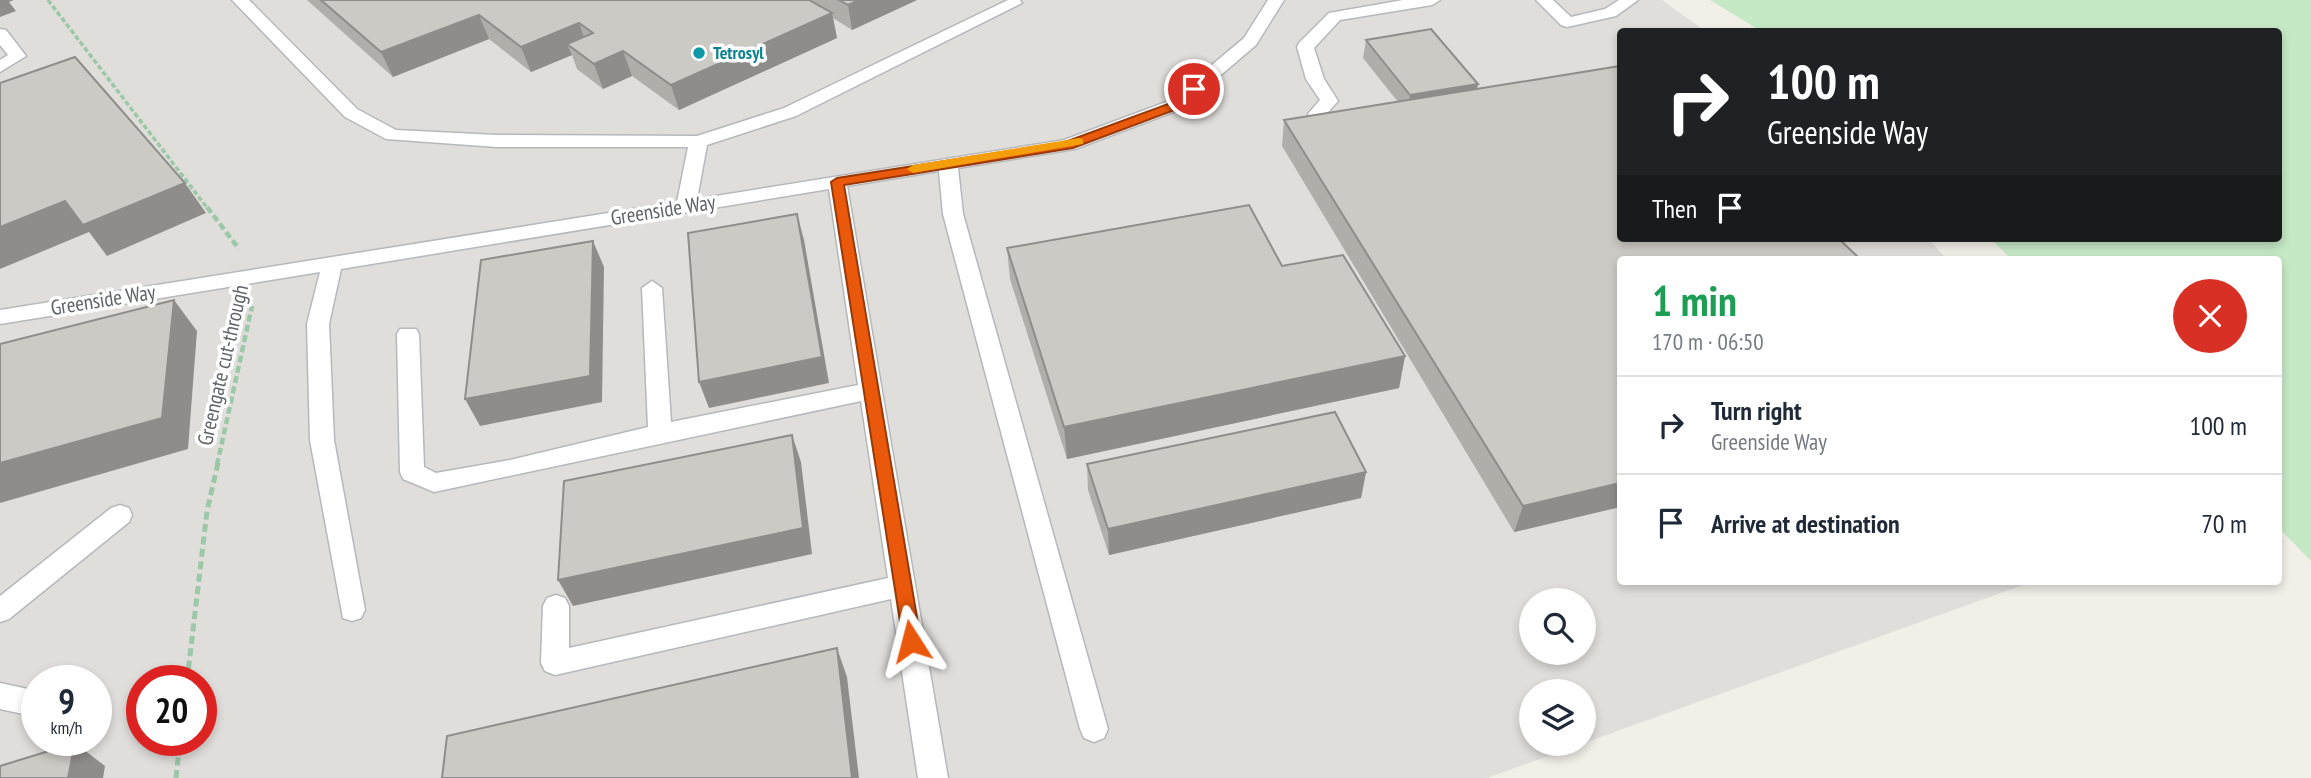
<!DOCTYPE html>
<html lang="en">
<head>
<meta charset="utf-8">
<style>
  :root { --surface:#fff; --page:#f6f6f7; --text:#1f2937; --muted:#747a83; --line:#e0e1e3 }
  body { margin:0; font-family:"PT Sans Narrow",sans-serif; background:var(--page); color:var(--text); height:100vh; display:flex; flex-direction:column; font-size:26px; white-space:nowrap }
  * { box-sizing:border-box; margin:0 }
  p { font-size:23px; color:var(--muted) }
  .icon { flex:none; width:38px; height:38px; fill:none; stroke:currentColor; stroke-width:2; stroke-linecap:round; stroke-linejoin:round }
  .map { position:relative; flex:1; overflow:hidden }
  .details { position:absolute; left:1617px; top:256px; width:665px; height:329px; display:flex; flex-direction:column; background:var(--surface); border-radius:7px; box-shadow:0 4px 10px #0003 }
  .details>* { flex:none }
  .top-card { position:absolute; left:1617px; top:28px; width:665px; height:214px; border-radius:7px; box-shadow:0 4px 10px #0003; background:#202124; color:#fff; overflow:hidden }
  .fabs { position:absolute; left:1519px; top:588px; display:grid; gap:14px }
  .fabs a { display:grid; place-items:center; width:77px; height:77px; border-radius:50%; background:var(--surface); box-shadow:0 4px 10px #0003; font-size:35px }
  .speed { position:absolute; left:21px; top:665px; display:flex; gap:14px; font-size:35px; font-weight:700; text-align:center }
  .speed>* { display:grid; place-content:center; width:91px; height:91px; border-radius:50%; background:var(--surface); box-shadow:0 4px 10px #0003; line-height:1 }
  .speed small { font-size:18px; font-weight:400 }
  .speed .limit { border:10px solid #d22; background:#fff; color:#111 }
  .pin { position:absolute; display:grid; place-items:center; width:60px; height:60px; color:#fff; margin:-30px; border:4px solid #fff; border-radius:50%; box-shadow:0 2px 7px #0007 }
  .me { position:absolute; width:77px; margin:-38px; rotate:351deg; stroke-linejoin:round; filter:drop-shadow(0 0 5px #0008) }
  .turn { display:flex; align-items:center; gap:24px; height:147px; padding:0 35px; font-size:32px }
  .turn .icon { width:91px; height:91px; stroke-width:2.5 }
  .turn b { display:block; font-size:49px; line-height:60px }
  .then { display:flex; align-items:center; height:66px; padding:0 35px; background:#0003; gap:14px; font-size:26px }
  .round { display:grid; place-items:center; flex:none; width:74px; height:74px; border-radius:37px; background:var(--page) }
  .summary { display:flex; align-items:center; justify-content:space-between; height:119px; padding:0 35px }
  h1 { font-size:42px; font-weight:700; line-height:52px; color:#1e9e55 }
  ul { padding:0; list-style:none }
  li { display:flex; align-items:center; gap:21px; height:98px; padding:0 35px; border-top:2px solid var(--line) }
  li div { flex:1 }
  li b { display:block; font-size:26px }
  li em { font-style:normal }
  .map>svg:first-child { display:block }
  .industrial { fill:#e0deda; fill-rule:evenodd }
  .green { fill:#c5e8c5 }
  .lines { fill:none; stroke-linecap:round; stroke-linejoin:round }
  .lane-casing { stroke:#b5b8bc; stroke-width:3 }
  .path-far2 { stroke:#9cc7a9; stroke-width:3.5; stroke-dasharray:5 2.5; stroke-linecap:butt }
  .path-far1 { stroke:#9cc7a9; stroke-width:4.5; stroke-dasharray:7 3.5; stroke-linecap:butt }
  .path { stroke:#9cc7a9; stroke-width:5; stroke-dasharray:8 4.5; stroke-linecap:butt }
  .lane { fill:#fff; fill-rule:evenodd }
  .wall { fill:#afaea9 }
  .shaded-wall { fill:#8f8d8a }
  .building { fill:#cccac5; stroke:#8f8d8a; stroke-width:2 }
  .route { fill:#ea580c; stroke:#983908; stroke-width:2 }
  .slow { fill:#f59e0b }
  .culture-dot { fill:#0f9aa8; stroke:#fff; stroke-width:2.5 }
  .labels { text-anchor:middle; stroke-width:7; stroke-linejoin:round; paint-order:stroke }
  .far-culture-label { font-size:18px; font-weight:bold; fill:#0d838f; stroke:#fff; text-anchor:start }
  .street-label { font-size:21px; fill:#5f6368; stroke:#fff }
</style>
</head>
<body>
<div class="map">
<svg width="2311" height="778" viewBox="0 0 2311 778">
  <rect width="100%" height="100%" fill="#f1efe8"/>
  <!-- industrial -->
  <path class="industrial" d="M 0,0 L 1662,0 L 1705,31 L 1620,32 L 1620,238 L 1927,238 L 1947,259 L 1620,259 L 1620,581 L 2034,581 L 1584,743 L 1584,691 L 1531,691 L 1531,744 L 1582,744 L 1487,778 L 0,778 ZM 1531,600 L 1584,600 L 1584,653 L 1531,653 ZM 37,681 L 96,681 L 96,740 L 37,740 ZM 142,681 L 201,681 L 201,740 L 142,740 Z"/>
  <!-- green -->
  <path class="green" d="M 1710,0 L 2311,0 L 2311,561 L 2279,528 L 2278,259 L 2011,259 L 1990,238 L 2278,238 L 2278,32 L 1761,31 Z"/>
  <g class="lines">
    <defs>
      <path id="lane" d="M 232,0 L 249,0 L 357,109 L 396,130 L 497,135 L 697,136 L 784,108 L 1008,0 L 1020,0 L 1022,3 L 796,116 L 707,145 L 697,199 L 1064,140 L 1169,101 L 1244,38 L 1268,0 L 1284,0 L 1256,45 L 1181,109 L 1075,149 L 958,168 L 963,214 L 1108,729 L 1104,738 L 1094,742 L 1084,738 L 1080,729 L 943,214 L 939,171 L 847,186 L 948,778 L 918,778 L 891,599 L 555,675 L 545,671 L 541,663 L 543,606 L 547,598 L 556,595 L 565,598 L 569,606 L 569,648 L 888,578 L 861,401 L 434,492 L 403,479 L 400,472 L 397,334 L 400,329 L 416,329 L 419,334 L 424,467 L 436,473 L 510,460 L 648,427 L 642,288 L 652,281 L 662,288 L 671,422 L 858,385 L 829,189 L 341,269 L 329,324 L 334,440 L 365,610 L 361,618 L 352,621 L 343,618 L 310,440 L 307,324 L 320,272 L 0,324 L 0,310 L 677,202 L 688,147 L 497,147 L 386,139 L 345,117 Z
        M 1403,0 L 1440,0 L 1432,5 L 1340,20 L 1314,48 L 1324,79 L 1338,101 L 1323,118 L 1311,118 L 1308,114 L 1320,100 L 1306,79 L 1297,47 L 1299,43 L 1329,13 Z
        M 1536,0 L 1553,0 L 1571,17 L 1605,9 L 1619,0 L 1638,0 L 1616,16 L 1567,27 L 1561,25 Z
        M 0,29 L 6,30 L 26,56 L 0,72 L 0,60 L 8,55 L 0,45 Z
        M 120,505 L 129,508 L 132,515 L 129,522 L 9,619 L 0,622 L 0,596 L 111,508 Z
        M 0,683 L 37,691 L 37,717 L 0,709 Z"/>
    </defs>
    <!-- lane casing -->
    <use href="#lane" class="lane-casing"/>
    <!-- path-far2 -->
    <path class="path-far2" d="M 48,0 L 208,209"/>
    <!-- path-far1 -->
    <path class="path-far1" d="M 207,207 L 239,249
      M 217,465 L 252,306"/>
    <!-- path -->
    <path class="path" d="M 187,681 L 207,511 L 218,463
      M 176,778 L 180,740"/>
    <!-- lane -->
    <use href="#lane" class="lane"/>
  </g>
  <!-- wall -->
  <path class="wall" d="M 307,0 L 917,0 L 852,30 L 833,18 L 837,38 L 679,110 L 632,76 L 603,89 L 577,69 L 572,55 L 531,72 L 489,39 L 393,77 Z
    M 1366,40 L 1478,84 L 1477,89 L 1620,259 L 1620,507 L 1514,532 L 1282,146 L 1284,120 L 1398,102 L 1363,58 Z
    M 1007,248 L 1282,266 L 1405,356 L 1399,388 L 1067,459 L 1010,279 Z
    M 1087,464 L 1366,472 L 1361,498 L 1109,555 L 1088,490 Z"/>
  <!-- shaded-wall -->
  <path class="shaded-wall" d="M 0,0 L 14,0 L 9,2 L 16,11 L 0,17 Z
    M 859,0 L 917,0 L 852,30 L 848,5 Z
    M 832,13 L 837,38 L 679,110 L 671,85 Z
    M 479,15 L 489,39 L 393,77 L 381,52 Z
    M 579,23 L 588,48 L 567,44 L 572,55 L 531,72 L 521,47 Z
    M 623,51 L 632,76 L 603,89 L 594,64 Z
    M 1478,84 L 1474,102 L 1407,114 L 1410,95 Z
    M 185,183 L 206,213 L 107,256 L 89,232 L 0,269 L 0,227 L 65,201 Z
    M 797,214 L 804,240 L 829,383 L 709,408 L 699,382 Z
    M 593,241 L 604,267 L 602,402 L 480,426 L 465,399 Z
    M 174,300 L 197,331 L 188,449 L 0,503 L 0,463 Z
    M 1405,356 L 1399,388 L 1067,459 L 1064,427 Z
    M 792,435 L 801,462 L 812,554 L 573,606 L 558,580 Z
    M 1366,472 L 1361,498 L 1109,555 L 1108,529 Z
    M 1620,483 L 1620,507 L 1514,532 L 1523,506 Z
    M 837,648 L 847,677 L 859,778 L 852,778 Z
    M 75,743 L 105,766 L 103,778 L 68,778 Z"/>
  <!-- building -->
  <path class="building" d="M 321,0 L 809,0 L 832,13 L 671,85 L 623,51 L 594,64 L 567,44 L 593,33 L 579,23 L 521,47 L 479,15 L 381,52 Z
    M 839,0 L 859,0 L 848,5 Z
    M 1431,29 L 1478,84 L 1410,95 L 1366,40 Z
    M 75,57 L 185,183 L 83,225 L 65,201 L 0,227 L 0,83 Z
    M 1620,66 L 1620,238 L 1838,238 L 1860,259 L 1620,259 L 1620,483 L 1523,506 L 1284,120 Z
    M 1249,205 L 1282,266 L 1343,255 L 1405,356 L 1064,427 L 1007,248 Z
    M 797,214 L 822,357 L 699,382 L 688,233 Z
    M 593,241 L 590,376 L 465,399 L 481,260 Z
    M 174,300 L 162,418 L 0,463 L 0,344 Z
    M 1335,412 L 1366,472 L 1108,529 L 1087,464 Z
    M 792,435 L 803,528 L 558,580 L 564,481 Z
    M 837,648 L 852,778 L 442,778 L 447,736 Z
    M 75,743 L 68,778 L 0,778 L 0,766 Z"/>
  <!-- route -->
  <path class="route" d="M 1190,86 L 1200,89 L 1180,108 L 1073,148 L 844,185 L 921,641 L 918,647 L 904,647 L 831,182 L 837,178 L 1065,142 L 1171,103 Z"/>
  <!-- slow -->
  <path class="slow" d="M 1079,138 L 1083,139 L 1083,144 L 913,173 L 907,169 L 913,165 Z"/>
  <!-- markers -->
  <circle class="culture-dot" cx="699" cy="53" r="7"/>
  <g class="labels">
    <!-- far-culture labels -->
    <g class="far-culture-label">
      <text x="713" y="59">Tetrosyl</text>
    </g>
    <!-- street labels -->
    <g class="street-label">
      <text transform="translate(663 210) rotate(-9)" y="7">Greenside Way</text>
      <text transform="translate(103 300) rotate(-9)" y="7">Greenside Way</text>
      <text transform="translate(223 365) rotate(-77)" y="7">Greengate cut-through</text>
    </g>
  </g>
</svg>
<div class="fabs">
<a><svg class="icon" aria-label="search" viewBox="0 0 24 24"><circle cx="10" cy="10" r="6"/><path d="M15 15l6 6"/></svg></a>
<a><svg class="icon" aria-label="layers" viewBox="0 0 24 24"><path d="M12 4l9 5-9 5-9-5zM3 14l9 5 9-5"/></svg></a>
</div>
<div class="speed"><div>9<small>km/h</small></div><div class="limit">20</div></div>
<div class="pin" style="left:1194px;top:89px;background:#d93025"><svg class="icon" aria-label="arrive" viewBox="0 0 24 24"><path d="M6 21V4h12l-3 4 3 4H6"/></svg></div>
<svg class="me" style="left:911px;top:641px" viewBox="-20 -20 40 40"><path d="M0-17L14 15 0 8-14 15z" fill="#ea580c" stroke="#fff" stroke-width="4"/></svg>
<div class="top-card">
<div class="turn"><svg class="icon" aria-label="right" viewBox="0 0 24 24"><path d="M7 20v-9h11M14 6l5 5-5 5"/></svg><div><b>100 m</b>Greenside Way</div></div>
<div class="then">Then<svg class="icon" aria-label="arrive" viewBox="0 0 24 24"><path d="M6 21V4h12l-3 4 3 4H6"/></svg></div>
</div>
<section class="details">
<div class="summary"><div><h1>1 min</h1><p>170 m · 06:50</p></div><a class="round" style="background:#d93025;color:#fff"><svg class="icon" aria-label="close" viewBox="0 0 24 24"><path d="M6 6l12 12M18 6L6 18"/></svg></a></div>
<ul>
<li><svg class="icon" aria-label="right" viewBox="0 0 24 24"><path d="M7 20v-9h11M14 6l5 5-5 5"/></svg><div><b>Turn right</b><p>Greenside Way</p></div><em>100 m</em></li>
<li><svg class="icon" aria-label="arrive" viewBox="0 0 24 24"><path d="M6 21V4h12l-3 4 3 4H6"/></svg><div><b>Arrive at destination</b></div><em>70 m</em></li>
</ul>
</section>
</div>
</body>
</html>
